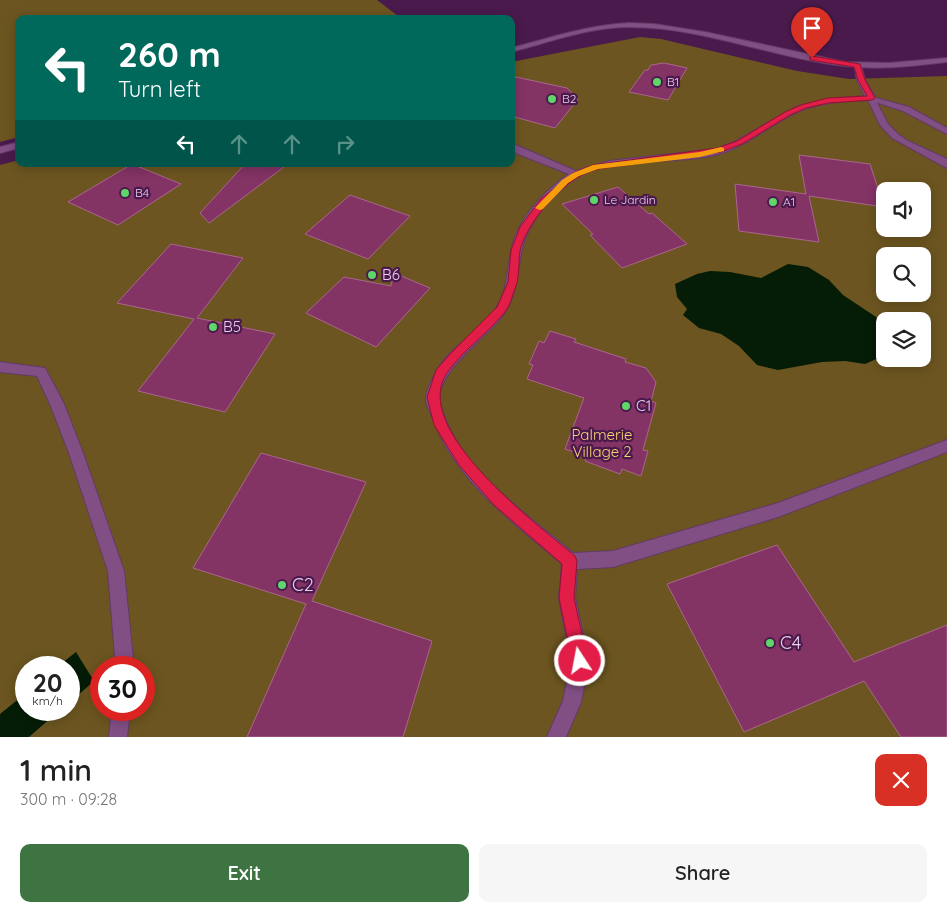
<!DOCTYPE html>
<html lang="en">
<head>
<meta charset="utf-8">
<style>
  :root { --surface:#fff; --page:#f6f6f6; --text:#222; --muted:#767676; --accent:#3e7342 }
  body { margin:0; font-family:Quicksand,sans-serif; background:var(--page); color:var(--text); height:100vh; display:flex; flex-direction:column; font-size:19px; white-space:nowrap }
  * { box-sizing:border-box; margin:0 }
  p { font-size:16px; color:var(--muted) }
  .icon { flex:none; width:28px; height:28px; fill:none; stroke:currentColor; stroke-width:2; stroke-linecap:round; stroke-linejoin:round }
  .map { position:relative; height:737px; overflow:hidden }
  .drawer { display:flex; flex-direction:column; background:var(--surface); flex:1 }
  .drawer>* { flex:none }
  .banner { position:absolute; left:15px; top:15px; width:500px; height:152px; border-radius:10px; box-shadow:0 2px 12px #0003; background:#00695c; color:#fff; overflow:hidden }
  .fabs { position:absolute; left:876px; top:182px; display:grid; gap:10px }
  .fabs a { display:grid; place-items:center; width:55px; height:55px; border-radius:10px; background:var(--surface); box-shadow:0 2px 12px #0003; font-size:25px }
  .speed { position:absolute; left:15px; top:656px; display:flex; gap:10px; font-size:25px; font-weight:700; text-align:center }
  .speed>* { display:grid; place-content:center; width:65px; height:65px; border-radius:50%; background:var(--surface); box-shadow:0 2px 12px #0003; line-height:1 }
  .speed small { font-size:12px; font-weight:400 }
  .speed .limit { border:8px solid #d22; background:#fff; color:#111 }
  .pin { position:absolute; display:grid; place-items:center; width:42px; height:42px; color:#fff; margin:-51px -21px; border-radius:50% 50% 50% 0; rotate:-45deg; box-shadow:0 0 5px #0007 }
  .pin .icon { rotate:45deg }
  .me { position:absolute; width:55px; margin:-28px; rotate:349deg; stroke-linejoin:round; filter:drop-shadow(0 0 4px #0008) }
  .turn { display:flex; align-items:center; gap:18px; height:105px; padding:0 20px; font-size:22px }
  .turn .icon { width:65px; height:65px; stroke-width:2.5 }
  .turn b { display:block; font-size:35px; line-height:42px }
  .lanes { display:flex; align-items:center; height:48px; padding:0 20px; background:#0003; justify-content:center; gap:25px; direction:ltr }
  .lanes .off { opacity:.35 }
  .round { display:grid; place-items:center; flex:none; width:52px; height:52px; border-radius:10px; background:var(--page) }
  .overview { display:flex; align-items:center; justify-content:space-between; height:85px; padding:0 20px }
  h1 { font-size:30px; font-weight:600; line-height:38px }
  .primary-button { display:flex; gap:10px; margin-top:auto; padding:10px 20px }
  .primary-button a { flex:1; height:58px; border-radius:10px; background:var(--accent); color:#fff; font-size:20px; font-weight:600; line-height:58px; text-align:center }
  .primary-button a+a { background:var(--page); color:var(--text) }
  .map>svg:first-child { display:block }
  .green { fill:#6c5520; fill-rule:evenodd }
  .water { fill:#051c06 }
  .building { fill:#843365; stroke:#aa668d }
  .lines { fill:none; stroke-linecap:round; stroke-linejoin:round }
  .service-casing { stroke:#633a66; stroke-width:2 }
  .minor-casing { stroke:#633a66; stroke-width:2 }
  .tertiary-casing { stroke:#633a66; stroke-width:2 }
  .service { fill:#824f85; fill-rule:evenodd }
  .minor { fill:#824f85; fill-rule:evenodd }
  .tertiary { fill:#824f85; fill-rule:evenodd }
  .route { fill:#e11d48; stroke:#92132f }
  .slow { fill:#f59e0b }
  .poi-dot { fill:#60d56a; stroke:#4a1a4d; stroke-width:2 }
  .labels { text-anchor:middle; stroke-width:4.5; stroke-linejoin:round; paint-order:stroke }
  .far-poi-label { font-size:12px; fill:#ebceec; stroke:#4a1a4d; text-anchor:start }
  .poi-label { font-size:15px; fill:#ebceec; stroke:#4a1a4d; text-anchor:start }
  .park-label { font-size:15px; fill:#fed271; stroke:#4a1a4d }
  .near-poi-label { font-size:18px; fill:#ebceec; stroke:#4a1a4d; text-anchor:start }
</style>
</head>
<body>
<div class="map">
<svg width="947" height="737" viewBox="0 0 947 737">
  <rect width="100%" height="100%" fill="#4a1a4d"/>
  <!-- green -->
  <path class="green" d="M 0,0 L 377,0 L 402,19 L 19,19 L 19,137 L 0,142 Z
    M 640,37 L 661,39 L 797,71 L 849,79 L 947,76 L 947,737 L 0,737 L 0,165 L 19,160 L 19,164 L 511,164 L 511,62 ZM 885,191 L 922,191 L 922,229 L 885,229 ZM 885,256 L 922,256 L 922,294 L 885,294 ZM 885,321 L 922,321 L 922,359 L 885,359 ZM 26,668 L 69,668 L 69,710 L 26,710 ZM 101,668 L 144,668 L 144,710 L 101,710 Z"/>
  <!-- water -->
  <path class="water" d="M 788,264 L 808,267 L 829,280 L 843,295 L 876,317 L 885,327 L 883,356 L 865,364 L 845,361 L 822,362 L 778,370 L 757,365 L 739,346 L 721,334 L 699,328 L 683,315 L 687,309 L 677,297 L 675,284 L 697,274 L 710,271 L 730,272 L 761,278 Z
    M 76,652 L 94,681 L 69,703 L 69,668 L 57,667 Z
    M 26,693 L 26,710 L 60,710 L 29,737 L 0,737 L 0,714 Z"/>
  <!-- building -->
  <path class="building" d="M 664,63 L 687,68 L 668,100 L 629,92 L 645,70 L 648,70 L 651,65 Z
    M 511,76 L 567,88 L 578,99 L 555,128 L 511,116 Z
    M 799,155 L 870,164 L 884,207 L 809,196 L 819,242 L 739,231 L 735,184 L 806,194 Z
    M 132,164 L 181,184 L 118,225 L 68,202 Z
    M 245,164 L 288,164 L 209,223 L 200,213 Z
    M 618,187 L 649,214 L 652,213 L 687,244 L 622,268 L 590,235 L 593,234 L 562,204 Z
    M 350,195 L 410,216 L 368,259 L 305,234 Z
    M 171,244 L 243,258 L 197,318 L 275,334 L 225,412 L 138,391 L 194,319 L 117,303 Z
    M 394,273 L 430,288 L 376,347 L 306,313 L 344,277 L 391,286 Z
    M 550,331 L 576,339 L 574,342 L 626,359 L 625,362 L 646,368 L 656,382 L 651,401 L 656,403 L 643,450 L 648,451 L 641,476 L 622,469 L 620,474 L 585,461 L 586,456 L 565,449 L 584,398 L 527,379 L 533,365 L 529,364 L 539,341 L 544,343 Z
    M 261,453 L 366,482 L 312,601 L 432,641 L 403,737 L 247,737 L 306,604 L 193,568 Z
    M 777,545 L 854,662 L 947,625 L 947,737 L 901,737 L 864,681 L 744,732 L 667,584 Z"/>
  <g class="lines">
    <defs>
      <path id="service" d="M 869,96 L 909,107 L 947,128 L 947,134 L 903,111 L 869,100 Z"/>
      <path id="minor" d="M 854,63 L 861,65 L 865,80 L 876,98 L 875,99 L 888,124 L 898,134 L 908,141 L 947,159 L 947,168 L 892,138 L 880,125 L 868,100 C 841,101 815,103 791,115 C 768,127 747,145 722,153 C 676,167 623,153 579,176 C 566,183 554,196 544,207 C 535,218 527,231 523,245 C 516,271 519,296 500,319 C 485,338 434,374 440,402 C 454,465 526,514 573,553 L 613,551 L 778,503 L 947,440 L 947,452 L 778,517 L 613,567 L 577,569 L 575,598 L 589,661 L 581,702 L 566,737 L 547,737 L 563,701 L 571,661 L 559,598 L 562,564 C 513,522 456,481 433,419 C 431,413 427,407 426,401 C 425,392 432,380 436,372 C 451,344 485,331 499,303 C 508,287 507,268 511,251 C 517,220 543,192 569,174 L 518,154 L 511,150 L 511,143 L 576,171 L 609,161 L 716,149 L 734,142 L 796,107 L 829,99 L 865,96 L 857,80 Z
        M 0,362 L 45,368 L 64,404 L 83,453 L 124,571 L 134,668 L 116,668 L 108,571 L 69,453 L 50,404 L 37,376 L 0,372 Z
        M 112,710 L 130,710 L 127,737 L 109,737 Z"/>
      <path id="tertiary" d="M 629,23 L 654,24 L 705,32 L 845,62 L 889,63 L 947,58 L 947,62 C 913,66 879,70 845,66 C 772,58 704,27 629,27 C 589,27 550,42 511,52 L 511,48 C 550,38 588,25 629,23 Z
        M 19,142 L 19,148 L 0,153 L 0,147 Z"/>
    </defs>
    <!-- service casing -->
    <use href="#service" class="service-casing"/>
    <!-- minor casing -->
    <use href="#minor" class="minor-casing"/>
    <!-- tertiary casing -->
    <use href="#tertiary" class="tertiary-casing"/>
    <!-- service -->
    <use href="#service" class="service"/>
    <!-- minor -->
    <use href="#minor" class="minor"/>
    <!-- tertiary -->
    <use href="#tertiary" class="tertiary"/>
  </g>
  <!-- route -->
  <path class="route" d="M 812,56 L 860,64 L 865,80 L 875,98 L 872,100 L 828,103 L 806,108 L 790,115 L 742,144 L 721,152 L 598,169 C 592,171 585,173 580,176 C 557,188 525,226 520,251 C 518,264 520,277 515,289 C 512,296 510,307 504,313 C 487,334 463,350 447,373 C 409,429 538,525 575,556 L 577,561 L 574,598 L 588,661 L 585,667 L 580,669 L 574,667 L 572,661 L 559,598 L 562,564 L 494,505 L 459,465 L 434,425 L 427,397 L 436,370 L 451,353 L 497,307 L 508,282 L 511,250 L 520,227 L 541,199 L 573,173 L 593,165 L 717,148 L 737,141 L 785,112 L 801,105 L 828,98 L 867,96 L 858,80 L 854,67 L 810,60 L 810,57 Z"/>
  <!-- slow -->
  <path class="slow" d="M 721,147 L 724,148 L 724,151 L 700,157 L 598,169 L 579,176 L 568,183 L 543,209 L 540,210 L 535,208 L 562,180 L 573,173 L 593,165 L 700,152 Z"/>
  <!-- markers -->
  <g class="poi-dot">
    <circle cx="657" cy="82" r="5"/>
    <circle cx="552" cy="99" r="5"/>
    <circle cx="125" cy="193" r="5"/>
    <circle cx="594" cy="200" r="5"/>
    <circle cx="773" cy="202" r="5"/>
    <circle cx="372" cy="275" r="5"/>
    <circle cx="213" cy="327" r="5"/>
    <circle cx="626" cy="406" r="5"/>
    <circle cx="282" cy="585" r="5"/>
    <circle cx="770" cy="643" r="5"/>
  </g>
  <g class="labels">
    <!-- far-poi labels -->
    <g class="far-poi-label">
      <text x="667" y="86">B1</text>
      <text x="562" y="103">B2</text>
      <text x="135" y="197">B4</text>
      <text x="604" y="204">Le Jardin</text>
      <text x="783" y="206">A1</text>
    </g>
    <!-- poi labels -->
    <g class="poi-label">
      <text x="382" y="280">B6</text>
      <text x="223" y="332">B5</text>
      <text x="636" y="411">C1</text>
    </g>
    <!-- park labels -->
    <g class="park-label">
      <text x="602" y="440">Palmerie<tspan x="602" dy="17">Village 2</tspan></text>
    </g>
    <!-- near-poi labels -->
    <g class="near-poi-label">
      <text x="292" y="591">C2</text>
      <text x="780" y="649">C4</text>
    </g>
  </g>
</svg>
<div class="fabs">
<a><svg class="icon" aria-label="sound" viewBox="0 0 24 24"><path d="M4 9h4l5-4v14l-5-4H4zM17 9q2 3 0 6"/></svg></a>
<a><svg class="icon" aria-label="search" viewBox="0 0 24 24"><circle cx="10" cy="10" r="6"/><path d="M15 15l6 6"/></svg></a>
<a><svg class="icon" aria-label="layers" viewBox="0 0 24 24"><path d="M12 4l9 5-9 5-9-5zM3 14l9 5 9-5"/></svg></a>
</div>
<div class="speed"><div>20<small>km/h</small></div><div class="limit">30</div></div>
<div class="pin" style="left:812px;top:58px;background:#d93025"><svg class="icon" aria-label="arrive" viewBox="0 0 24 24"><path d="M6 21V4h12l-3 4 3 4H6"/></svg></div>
<svg class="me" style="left:580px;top:661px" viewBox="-20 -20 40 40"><circle r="17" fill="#e11d48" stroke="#fff" stroke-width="3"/><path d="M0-11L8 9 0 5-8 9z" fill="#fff"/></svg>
<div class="banner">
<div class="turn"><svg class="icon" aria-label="left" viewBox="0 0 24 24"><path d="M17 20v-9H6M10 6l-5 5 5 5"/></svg><div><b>260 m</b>Turn left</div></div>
<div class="lanes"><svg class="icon" aria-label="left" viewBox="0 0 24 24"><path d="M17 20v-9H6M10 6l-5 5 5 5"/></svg><svg class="icon off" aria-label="ahead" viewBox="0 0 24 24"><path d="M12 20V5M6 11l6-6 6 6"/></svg><svg class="icon off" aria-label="ahead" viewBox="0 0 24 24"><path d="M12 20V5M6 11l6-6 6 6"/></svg><svg class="icon off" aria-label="right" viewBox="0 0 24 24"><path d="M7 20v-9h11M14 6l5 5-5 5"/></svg></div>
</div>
</div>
<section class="drawer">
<div class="overview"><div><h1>1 min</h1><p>300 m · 09:28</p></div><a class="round" style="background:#d93025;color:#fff"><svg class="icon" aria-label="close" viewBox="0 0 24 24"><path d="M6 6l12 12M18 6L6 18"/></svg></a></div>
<div class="primary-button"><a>Exit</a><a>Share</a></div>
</section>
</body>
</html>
